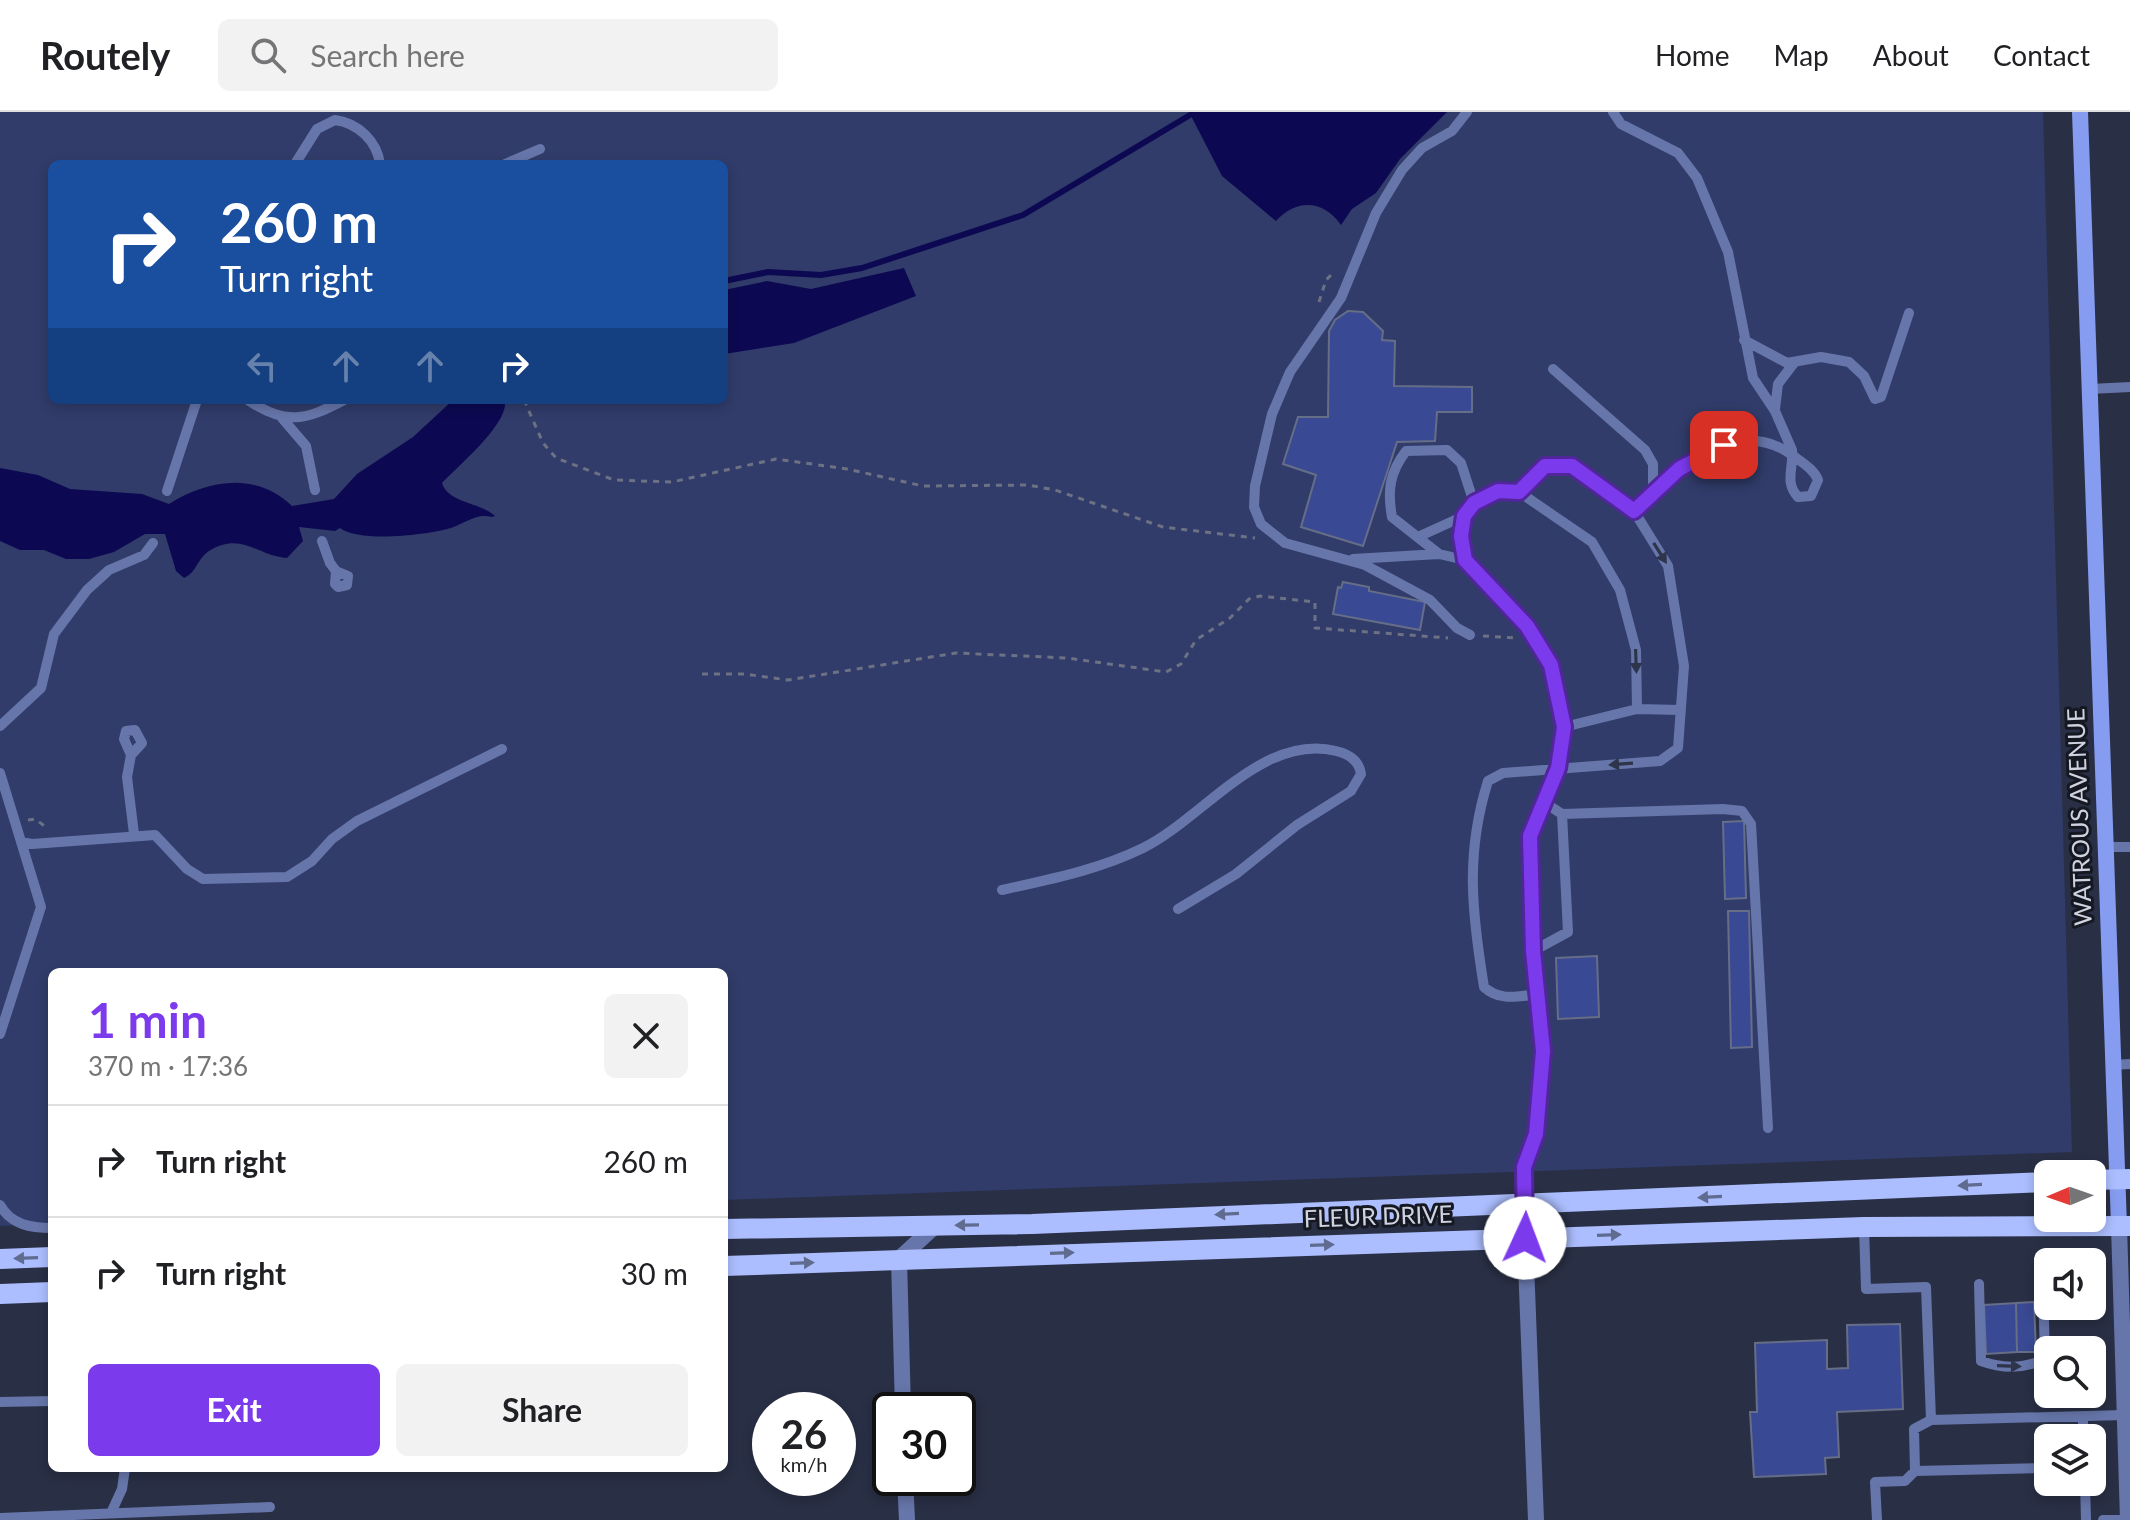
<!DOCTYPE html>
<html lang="en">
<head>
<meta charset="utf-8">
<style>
  :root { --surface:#fff; --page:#f2f2f2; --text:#202124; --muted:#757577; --line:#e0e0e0; --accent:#7c3aed }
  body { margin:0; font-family:Lato,sans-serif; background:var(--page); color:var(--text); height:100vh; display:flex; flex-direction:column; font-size:30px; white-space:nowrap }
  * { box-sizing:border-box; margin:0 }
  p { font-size:26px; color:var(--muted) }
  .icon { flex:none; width:44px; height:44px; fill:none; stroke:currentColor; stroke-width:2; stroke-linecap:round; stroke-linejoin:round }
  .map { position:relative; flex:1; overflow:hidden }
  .drawer { position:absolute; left:48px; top:856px; width:680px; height:504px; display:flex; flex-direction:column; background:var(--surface); border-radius:12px; box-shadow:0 4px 12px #0003 }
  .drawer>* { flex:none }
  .banner { position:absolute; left:48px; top:48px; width:680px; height:244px; border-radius:12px; box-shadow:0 4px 12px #0003; background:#1a4fa0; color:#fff; overflow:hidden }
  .needle { width:52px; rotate:268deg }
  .tools { position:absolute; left:2034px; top:1048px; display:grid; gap:16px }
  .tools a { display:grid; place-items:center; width:72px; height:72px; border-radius:12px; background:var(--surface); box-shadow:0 4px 12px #0003; font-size:40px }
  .speed { position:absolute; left:752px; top:1280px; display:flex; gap:16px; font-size:40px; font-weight:700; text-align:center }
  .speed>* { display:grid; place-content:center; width:104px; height:104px; border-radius:50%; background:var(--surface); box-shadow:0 4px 12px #0003; line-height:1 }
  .speed small { font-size:20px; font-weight:400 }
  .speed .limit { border:4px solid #111; border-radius:12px; background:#fff; color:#111 }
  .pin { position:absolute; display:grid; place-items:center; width:68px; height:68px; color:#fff; margin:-34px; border-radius:16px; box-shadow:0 4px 12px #0006 }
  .me { position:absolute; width:88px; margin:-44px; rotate:2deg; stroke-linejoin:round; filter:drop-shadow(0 0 6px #0008) }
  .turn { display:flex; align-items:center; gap:28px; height:168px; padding:0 40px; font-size:36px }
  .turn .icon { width:104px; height:104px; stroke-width:2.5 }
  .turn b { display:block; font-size:56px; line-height:68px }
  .lanes { display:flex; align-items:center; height:76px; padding:0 40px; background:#0003; justify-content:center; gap:40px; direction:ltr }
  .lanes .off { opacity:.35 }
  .round { display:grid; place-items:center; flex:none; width:84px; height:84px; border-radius:12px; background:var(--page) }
  .overview { display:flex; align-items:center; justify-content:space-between; height:136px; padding:0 40px }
  h1 { font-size:48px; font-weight:700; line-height:60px; color:var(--accent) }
  .button { display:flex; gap:16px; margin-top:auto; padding:16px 40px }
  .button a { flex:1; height:92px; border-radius:12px; background:var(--accent); color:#fff; font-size:32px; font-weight:700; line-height:92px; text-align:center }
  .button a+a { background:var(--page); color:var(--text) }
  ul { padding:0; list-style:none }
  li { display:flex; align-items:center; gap:24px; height:112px; padding:0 40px; border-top:2px solid var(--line) }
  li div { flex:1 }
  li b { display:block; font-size:30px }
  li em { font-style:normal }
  header { display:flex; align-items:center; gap:48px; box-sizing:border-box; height:112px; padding:0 40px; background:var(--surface); border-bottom:2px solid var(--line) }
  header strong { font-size:38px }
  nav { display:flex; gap:44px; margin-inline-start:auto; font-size:28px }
  .search { width:560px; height:72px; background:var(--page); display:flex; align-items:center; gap:20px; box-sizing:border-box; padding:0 28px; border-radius:12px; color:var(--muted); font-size:30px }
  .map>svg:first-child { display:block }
  .green { fill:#313c6a; fill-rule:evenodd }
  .water { fill:#0c0952 }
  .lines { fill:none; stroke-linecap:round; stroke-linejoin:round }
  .stream { stroke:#0c0952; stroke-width:6 }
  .building { fill:#394993; stroke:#666e87; stroke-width:2 }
  .path { stroke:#6c7184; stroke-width:3; stroke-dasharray:6 6; stroke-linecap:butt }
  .lane { stroke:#6776aa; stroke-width:10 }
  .street { stroke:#6776aa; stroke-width:16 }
  .secondary { stroke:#869cf0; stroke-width:16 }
  .primary { stroke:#acbeff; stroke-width:20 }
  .oneway { fill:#2e344a }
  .oneway2 { fill:#606b90 }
  .route-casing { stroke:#51269a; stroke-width:20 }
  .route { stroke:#7c3aed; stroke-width:14 }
  .labels { text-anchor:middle; stroke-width:6; stroke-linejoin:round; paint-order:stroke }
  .street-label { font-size:24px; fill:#cfd3e1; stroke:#151821 }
</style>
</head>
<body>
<header>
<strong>Routely</strong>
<div class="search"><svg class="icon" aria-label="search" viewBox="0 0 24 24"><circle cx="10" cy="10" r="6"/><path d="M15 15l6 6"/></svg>Search here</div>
<nav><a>Home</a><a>Map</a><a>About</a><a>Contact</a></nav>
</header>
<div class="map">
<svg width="2130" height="1408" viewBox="0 0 2130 1408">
  <rect width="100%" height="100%" fill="#292f45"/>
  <!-- green -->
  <path class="green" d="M 0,0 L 2043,0 L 2072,1040 L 724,1088 L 724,860 L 52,860 L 52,1112 L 0,1114 ZM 52,52 L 724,52 L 724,288 L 52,288 Z"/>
  <!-- water -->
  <path class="water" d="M 1189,0 L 1447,0 L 1400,47 L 1376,81 L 1352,97 L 1341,113 C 1323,87 1296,87 1276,109 L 1222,64 Z
    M 904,156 L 916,184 L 794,231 L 724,242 L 724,178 L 767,169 L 811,177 Z
    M 453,288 L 505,288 C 509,312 459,353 442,371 C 448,391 480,390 495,404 L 492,405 C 476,401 466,411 451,416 C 427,423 360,431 340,416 L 335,419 L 299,415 L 303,429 L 287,446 C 257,444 242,419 209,439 C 197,447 197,460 184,466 L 176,459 L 165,422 L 145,422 L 114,440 L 89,447 L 66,447 L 44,438 L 20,438 L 0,429 L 0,356 L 38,363 L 70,377 L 142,382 L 169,392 C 209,367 257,360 292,394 L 334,387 L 357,362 L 413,325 Z"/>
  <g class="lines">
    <!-- stream -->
    <path class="stream" d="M 724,169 L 768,160 L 821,163 L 862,156 L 1023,103 L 1190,3"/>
  </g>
  <!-- building -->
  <path class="building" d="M 1348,199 L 1363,200 L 1383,219 L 1382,228 L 1395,229 L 1394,274 L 1472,275 L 1472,300 L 1437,300 L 1435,329 L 1397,330 L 1363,434 L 1301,415 L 1316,363 L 1283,352 L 1298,305 L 1328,305 L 1329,219 L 1335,208 Z
    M 1343,470 L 1369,475 L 1369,479 L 1425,490 L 1420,518 L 1333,502 L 1338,475 L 1341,476 Z
    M 1744,709 L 1746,786 L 1725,787 L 1723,710 Z
    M 1728,799 L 1749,799 L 1752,935 L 1731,936 Z
    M 1597,844 L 1599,905 L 1558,907 L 1556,846 Z
    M 2034,1190 L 2036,1240 L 2017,1240 L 2016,1191 Z
    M 2016,1191 L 2017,1240 L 1986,1242 L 1984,1193 Z
    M 1900,1212 L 1903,1297 L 1837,1300 L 1839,1345 L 1825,1346 L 1826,1362 L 1754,1365 L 1750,1300 L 1757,1300 L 1755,1231 L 1827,1228 L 1827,1257 L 1848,1256 L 1847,1213 Z"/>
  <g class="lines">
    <!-- path -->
    <path class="path" d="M 1319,190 L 1326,168 L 1335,159
      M 524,288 L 543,331 L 556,346 L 614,368 L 672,370 L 776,347 L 847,357 L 923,374 L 1028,373 L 1055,378 L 1163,415 L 1255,426
      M 1483,524 L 1516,526
      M 702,562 L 744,562 L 788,568 L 956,541 L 1067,546 L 1166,560 L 1181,552 L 1196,528 L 1230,506 L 1249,487 L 1260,484 L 1315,490 L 1315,516 L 1448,526
      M 28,708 L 35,707 L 46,715"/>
    <!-- lane -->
    <path class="lane" d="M 1467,0 L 1452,19 L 1422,36 L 1402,58 L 1376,101 L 1341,186 L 1290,260 L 1272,302 L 1255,374 L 1254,395 L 1261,412 L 1285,431 L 1365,453 L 1430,488 L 1457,516 L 1470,523
      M 1613,0 L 1621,12 L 1678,41 L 1697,66 L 1728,140 L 1753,266 L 1775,299 L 1792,338 C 1794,356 1784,370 1798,385 L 1811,384 L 1818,368 C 1814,357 1801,350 1792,343 C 1736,302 1672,358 1634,399
      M 295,52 L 317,17 L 335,8 C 358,11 377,29 380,52
      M 505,52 L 540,37
      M 1744,228 L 1787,251 L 1821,245 L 1849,250 L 1864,264 L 1875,287 L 1881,285 L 1909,201
      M 1553,257 L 1645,338 L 1653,352 L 1653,378
      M 2090,277 L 2130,275
      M 248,288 C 286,314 306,308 344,288
      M 1775,297 L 1778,272 L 1794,251
      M 282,306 L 306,334 L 315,378
      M 167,379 L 197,288
      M 1519,380 L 1545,354 L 1572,354 L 1634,399 L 1668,454 L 1684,554 L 1678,636 L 1660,649 L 1503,661 L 1488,669 C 1465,742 1472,801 1484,875 C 1500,890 1519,884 1539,882 L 1542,978 L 1536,1022 L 1524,1055 L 1527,1092
      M 1420,424 L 1464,404
      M 322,429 L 330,451 L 336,459 L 348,464 L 347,473 L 338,475 L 335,472 L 336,459
      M 1353,447 L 1439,442
      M 1465,448 L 1439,442 L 1392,405 C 1387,378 1390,360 1406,339 L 1447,338 L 1461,351 L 1474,391
      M 1637,597 L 1681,598
      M 0,614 L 41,576 L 54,522 L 87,478 L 109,458 L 144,443 L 153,431
      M 131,643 L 124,627 L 126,619 L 135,618 L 142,631 L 131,643 L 127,665 L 134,722
      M 0,661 L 41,795 L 0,922
      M 1562,702 L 1723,697 L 1742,699 L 1751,712 L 1768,1016
      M 21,730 L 32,732 L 155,723 L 187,757 L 203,767 L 287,765 L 312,749 L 332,727 L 357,709 L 502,637
      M 2105,735 L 2130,735
      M 1002,778 C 1051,767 1098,758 1143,736 C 1201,708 1263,620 1336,639 C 1349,642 1359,648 1361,662 L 1351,679 L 1297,713 L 1236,762 L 1178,797
      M 1533,839 L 1568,820 L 1562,702 L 1545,691
      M 1539,882 L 1533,839 L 1530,724 L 1558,656 L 1564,615 L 1551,553 L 1527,514 L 1465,448 L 1461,424 L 1464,404 L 1474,391 L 1498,379 L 1519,380 L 1592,430 L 1620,478 L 1636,538 L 1637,597 L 1564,615
      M 2113,953 L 2130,952
      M 0,1093 C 11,1113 31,1116 52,1116
      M 1864,1115 L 1866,1177 L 1926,1175 L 1931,1308
      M 1979,1172 L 1981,1249 C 2003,1257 2024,1257 2045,1247 L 2043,1171
      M 0,1290 L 52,1289
      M 2083,1305 L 2083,1326
      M 1915,1359 L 2048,1356
      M 2085,1370 L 2086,1408
      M 111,1401 L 122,1377 L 125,1356
      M 0,1406 L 270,1395
      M 1877,1408 L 1875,1370 L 1905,1369 L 1915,1359 L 1914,1317 L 1931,1308 L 2124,1303
      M 2103,1408 L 2128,1408"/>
    <!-- street -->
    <path class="street" d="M 1527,1093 L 1525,1126 L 1536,1408
      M 2119,1114 L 2128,1408
      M 903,1298 L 899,1147 L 935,1114
      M 905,1366 L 907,1408"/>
    <!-- secondary -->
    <path class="secondary" d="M 2080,0 L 2119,1114"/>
    <!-- primary -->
    <path class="primary" d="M 2092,1068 L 2130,1067
      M 724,1117 L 1032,1112 L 2048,1070
      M 0,1147 L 52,1145
      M 724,1154 L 1864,1115 L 2130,1114
      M 0,1182 L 52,1180"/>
  </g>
  <!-- one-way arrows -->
  <defs><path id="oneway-solid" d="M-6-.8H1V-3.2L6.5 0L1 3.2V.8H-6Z" transform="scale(2)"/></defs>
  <g class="oneway">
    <use href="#oneway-solid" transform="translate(1660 441) rotate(58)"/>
    <use href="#oneway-solid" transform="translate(1636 549) rotate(88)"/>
    <use href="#oneway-solid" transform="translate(1621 652) rotate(176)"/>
    <use href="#oneway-solid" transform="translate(2009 1254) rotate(2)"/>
  </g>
  <g class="oneway2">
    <use href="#oneway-solid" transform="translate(1970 1073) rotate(177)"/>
    <use href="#oneway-solid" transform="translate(1710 1085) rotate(177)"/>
    <use href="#oneway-solid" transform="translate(1227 1102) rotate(177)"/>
    <use href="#oneway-solid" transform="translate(967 1113) rotate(179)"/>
    <use href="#oneway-solid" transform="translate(1609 1123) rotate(-2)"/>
    <use href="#oneway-solid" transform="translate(1322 1133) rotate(-2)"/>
    <use href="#oneway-solid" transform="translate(1062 1141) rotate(-2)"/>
    <use href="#oneway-solid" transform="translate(26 1146) rotate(178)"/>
    <use href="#oneway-solid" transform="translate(802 1151) rotate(-2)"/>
  </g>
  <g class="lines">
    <defs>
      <path id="route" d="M 1525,1126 L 1524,1055 L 1536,1022 L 1543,939 L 1533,839 L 1530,724 L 1558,656 L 1564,615 L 1551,553 L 1527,514 L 1465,448 L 1461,424 L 1464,404 L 1474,391 L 1498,379 L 1519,380 L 1545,354 L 1572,354 L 1634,399 L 1679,357 L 1724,333"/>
    </defs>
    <!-- route casing -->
    <use href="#route" class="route-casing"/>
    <!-- route -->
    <use href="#route" class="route"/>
  </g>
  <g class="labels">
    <!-- street labels -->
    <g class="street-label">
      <text transform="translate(2080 705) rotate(-92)" y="8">WATROUS AVENUE</text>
      <text transform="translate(1378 1105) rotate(-2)" y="8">FLEUR DRIVE</text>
    </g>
  </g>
</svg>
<div class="tools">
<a><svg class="needle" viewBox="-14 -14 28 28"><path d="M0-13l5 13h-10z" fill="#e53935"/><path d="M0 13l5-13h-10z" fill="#757577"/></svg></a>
<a><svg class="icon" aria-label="sound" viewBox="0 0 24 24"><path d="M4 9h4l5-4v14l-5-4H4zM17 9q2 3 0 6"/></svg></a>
<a><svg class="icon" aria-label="search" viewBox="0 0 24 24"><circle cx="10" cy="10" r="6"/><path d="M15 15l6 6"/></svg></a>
<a><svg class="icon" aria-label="layers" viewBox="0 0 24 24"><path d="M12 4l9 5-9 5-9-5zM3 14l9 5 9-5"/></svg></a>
</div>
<div class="speed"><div>26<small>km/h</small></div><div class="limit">30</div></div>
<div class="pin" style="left:1724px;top:333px;background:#d93025"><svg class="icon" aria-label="arrive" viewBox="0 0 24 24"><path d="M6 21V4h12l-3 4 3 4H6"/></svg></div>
<svg class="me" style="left:1525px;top:1126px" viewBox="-20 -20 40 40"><circle r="19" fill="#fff"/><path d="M0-13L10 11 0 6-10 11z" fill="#7c3aed"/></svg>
<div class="banner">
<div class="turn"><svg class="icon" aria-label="right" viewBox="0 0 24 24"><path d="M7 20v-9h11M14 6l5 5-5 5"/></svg><div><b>260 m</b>Turn right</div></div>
<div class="lanes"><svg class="icon off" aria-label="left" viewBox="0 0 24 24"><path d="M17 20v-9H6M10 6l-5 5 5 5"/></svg><svg class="icon off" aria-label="ahead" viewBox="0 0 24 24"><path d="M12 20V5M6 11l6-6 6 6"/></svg><svg class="icon off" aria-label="ahead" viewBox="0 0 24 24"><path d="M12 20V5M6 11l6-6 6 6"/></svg><svg class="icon" aria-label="right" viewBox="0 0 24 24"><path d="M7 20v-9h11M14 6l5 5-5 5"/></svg></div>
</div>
<section class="drawer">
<div class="overview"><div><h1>1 min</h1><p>370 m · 17:36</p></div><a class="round"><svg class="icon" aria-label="close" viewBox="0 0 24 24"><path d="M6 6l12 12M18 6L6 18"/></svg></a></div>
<ul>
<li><svg class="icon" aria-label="right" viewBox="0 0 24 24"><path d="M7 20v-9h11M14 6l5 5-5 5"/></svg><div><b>Turn right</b></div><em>260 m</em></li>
<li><svg class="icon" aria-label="right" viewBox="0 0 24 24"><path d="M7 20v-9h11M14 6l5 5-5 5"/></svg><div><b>Turn right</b></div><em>30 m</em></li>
</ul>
<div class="button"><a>Exit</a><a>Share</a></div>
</section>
</div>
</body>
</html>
